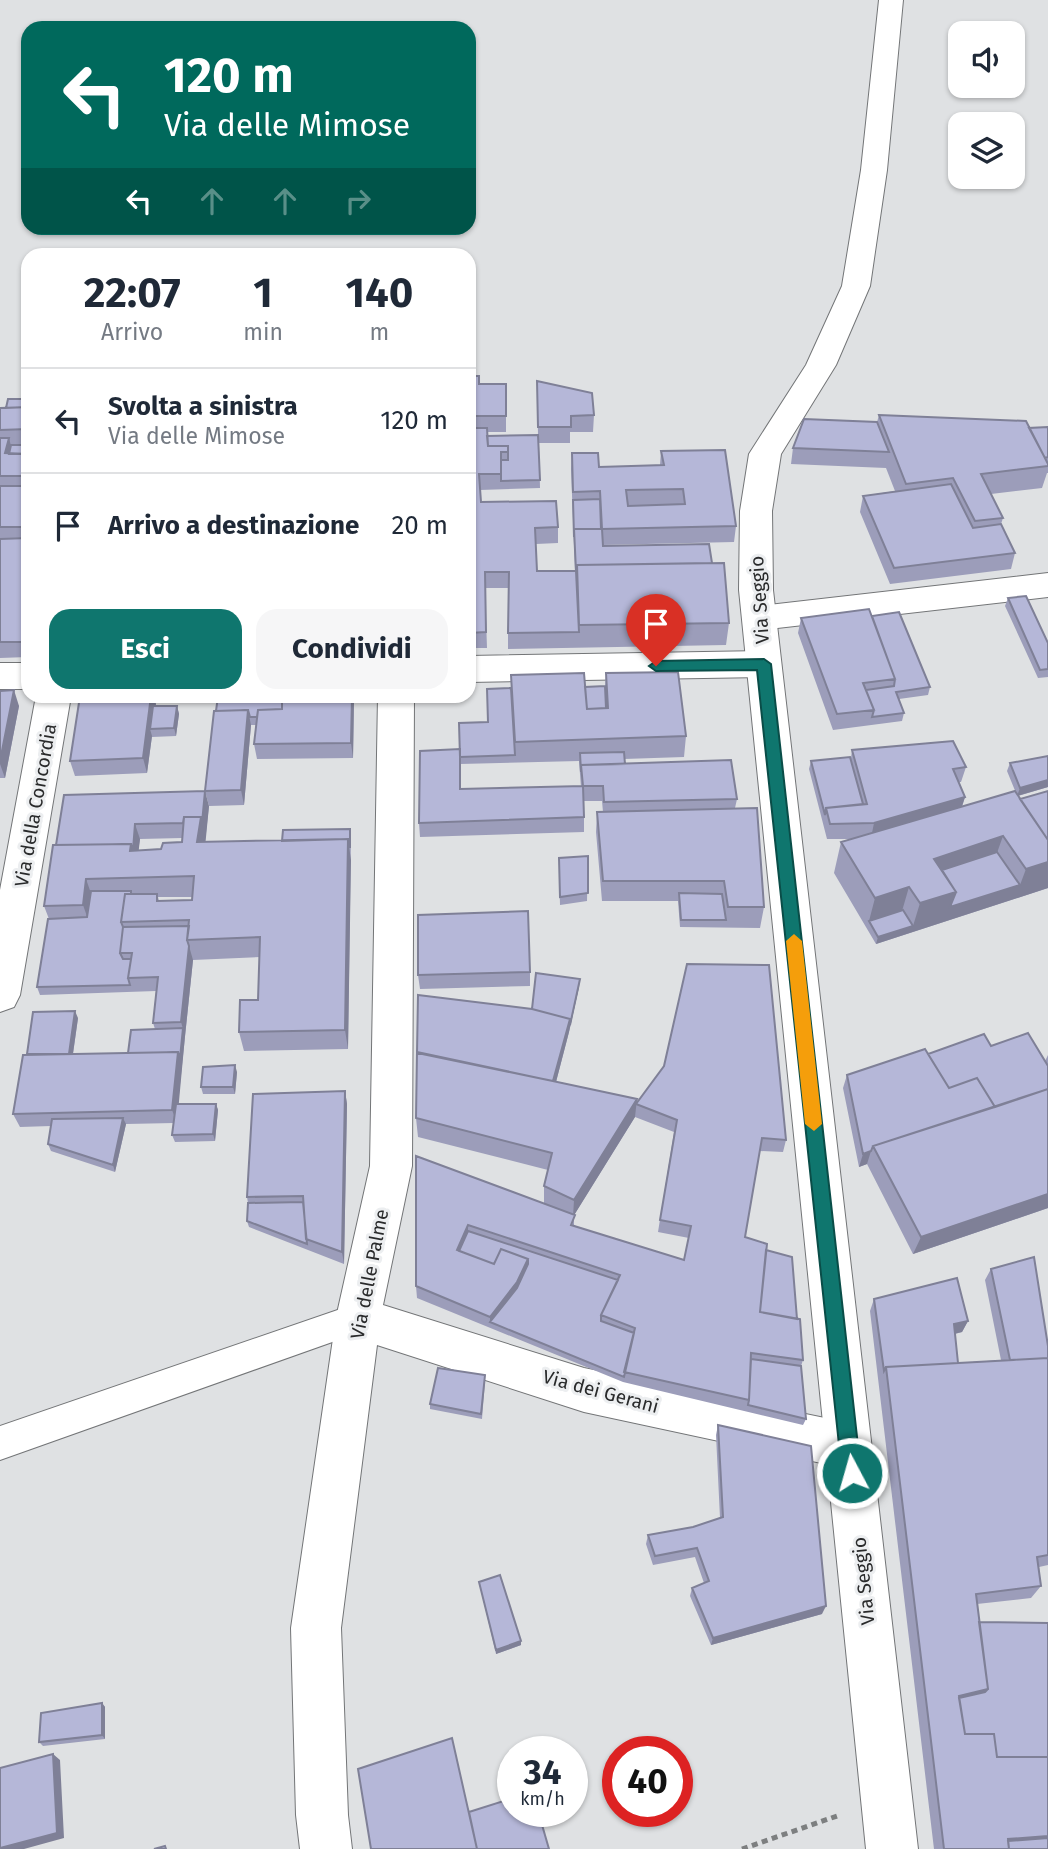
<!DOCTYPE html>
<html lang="it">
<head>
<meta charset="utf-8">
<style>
  :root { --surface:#fff; --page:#f6f6f7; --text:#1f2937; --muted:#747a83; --line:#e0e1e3; --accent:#0f766e }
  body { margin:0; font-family:"Fira Sans",sans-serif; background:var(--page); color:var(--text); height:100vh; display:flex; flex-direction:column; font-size:26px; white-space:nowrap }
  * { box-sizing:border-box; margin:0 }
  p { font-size:23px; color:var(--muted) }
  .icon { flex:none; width:38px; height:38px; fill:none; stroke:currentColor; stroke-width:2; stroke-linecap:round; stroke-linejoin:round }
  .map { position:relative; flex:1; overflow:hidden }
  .details { position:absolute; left:21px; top:248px; width:455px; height:455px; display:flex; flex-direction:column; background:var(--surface); border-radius:21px; box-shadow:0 2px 5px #0004 }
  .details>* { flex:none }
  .top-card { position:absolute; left:21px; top:21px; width:455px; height:214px; border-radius:21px; box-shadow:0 2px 5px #0004; background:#00695c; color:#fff; overflow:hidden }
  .buttons { position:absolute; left:948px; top:21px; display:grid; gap:14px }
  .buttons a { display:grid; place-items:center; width:77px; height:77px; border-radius:14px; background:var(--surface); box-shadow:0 2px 5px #0004; font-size:35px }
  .speed { position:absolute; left:497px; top:1736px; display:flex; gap:14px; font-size:35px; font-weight:700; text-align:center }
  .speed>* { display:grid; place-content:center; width:91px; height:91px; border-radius:50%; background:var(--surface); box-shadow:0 2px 5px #0004; line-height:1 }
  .speed small { font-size:18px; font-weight:400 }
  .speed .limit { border:10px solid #d22; background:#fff; color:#111 }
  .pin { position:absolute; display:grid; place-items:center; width:60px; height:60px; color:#fff; margin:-72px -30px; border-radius:50% 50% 50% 0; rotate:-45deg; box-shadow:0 0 7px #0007 }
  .pin .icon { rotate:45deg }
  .me { position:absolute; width:77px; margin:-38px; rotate:354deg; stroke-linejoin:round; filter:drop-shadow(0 0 5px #0008) }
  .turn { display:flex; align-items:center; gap:24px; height:147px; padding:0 28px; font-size:32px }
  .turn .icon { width:91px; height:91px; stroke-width:2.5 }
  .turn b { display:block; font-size:49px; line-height:60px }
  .lanes { display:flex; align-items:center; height:66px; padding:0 28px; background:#0003; justify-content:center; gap:35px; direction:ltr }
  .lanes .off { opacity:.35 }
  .eta { display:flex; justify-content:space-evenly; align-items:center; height:119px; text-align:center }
  .eta b { font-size:42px; font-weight:700; line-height:49px }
  .cta { display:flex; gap:14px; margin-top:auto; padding:14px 28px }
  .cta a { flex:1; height:80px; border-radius:21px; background:var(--accent); color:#fff; font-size:28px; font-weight:700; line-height:80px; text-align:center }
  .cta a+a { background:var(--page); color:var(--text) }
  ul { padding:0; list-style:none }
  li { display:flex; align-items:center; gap:21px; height:105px; padding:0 28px; border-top:2px solid var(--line) }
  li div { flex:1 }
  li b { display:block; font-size:26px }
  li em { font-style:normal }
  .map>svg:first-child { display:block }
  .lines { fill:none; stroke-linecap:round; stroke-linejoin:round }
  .lane-casing { stroke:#737577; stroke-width:2 }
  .street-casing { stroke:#737577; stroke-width:2 }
  .secondary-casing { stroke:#737577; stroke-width:2 }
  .path { stroke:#7d7f80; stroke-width:5; stroke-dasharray:6 4.5; stroke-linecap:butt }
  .lane { fill:#fff; fill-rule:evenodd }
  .street { fill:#fff; fill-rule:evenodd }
  .secondary { fill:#fff; fill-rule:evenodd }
  .wall { fill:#9c9dba; fill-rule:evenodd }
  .shaded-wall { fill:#7f8097 }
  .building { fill:#b5b7d8; stroke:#7f8097; stroke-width:2; fill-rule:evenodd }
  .route { fill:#0f766e; stroke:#0a4d48; stroke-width:2 }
  .slow { fill:#f59e0b }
  .labels { text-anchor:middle; stroke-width:6; stroke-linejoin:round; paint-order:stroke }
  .street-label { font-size:19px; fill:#292a2b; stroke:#eceef0 }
</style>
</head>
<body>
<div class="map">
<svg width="1048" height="1849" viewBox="0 0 1048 1849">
  <rect width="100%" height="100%" fill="#dfe1e3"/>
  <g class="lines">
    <defs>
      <path id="lane" d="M 358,1303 L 369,1307 L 374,1318 L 369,1329 L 0,1460 L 0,1426 Z"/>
      <path id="street" d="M 1048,573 L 1048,597 L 759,630 L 747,627 L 742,618 L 747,609 L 759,606 Z
        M 764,651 L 776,655 L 781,664 L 776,673 L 764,677 L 469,682 L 469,656 Z
        M 0,663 L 28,663 L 28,689 L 0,689 Z
        M 36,696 L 71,696 L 20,995 L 14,1007 L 0,1012 L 0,890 Z
        M 378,696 L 414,696 L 412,1166 L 383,1305 L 584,1368 L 849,1423 L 865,1430 L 872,1446 L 865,1462 L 849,1469 L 584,1412 L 377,1345 L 341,1628 L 348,1815 L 352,1849 L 300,1849 L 296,1815 L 291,1628 L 336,1318 L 370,1166 Z"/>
      <path id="secondary" d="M 879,0 L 903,0 L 887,170 L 870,286 L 836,365 L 781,454 L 772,511 L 773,590 L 918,1849 L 866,1849 L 739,590 L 740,511 L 749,454 L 806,365 L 842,286 L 861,170 Z"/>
    </defs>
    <!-- lane casing -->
    <use href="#lane" class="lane-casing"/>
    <!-- street casing -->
    <use href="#street" class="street-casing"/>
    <!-- secondary casing -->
    <use href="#secondary" class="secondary-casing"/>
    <!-- path -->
    <path class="path" d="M 742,1849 L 837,1816"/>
    <!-- lane -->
    <use href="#lane" class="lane"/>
    <!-- street -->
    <use href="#street" class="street"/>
    <!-- secondary -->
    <use href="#secondary" class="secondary"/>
  </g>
  <!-- wall -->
  <path class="wall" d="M 469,376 L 479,384 L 506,384 L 506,432 L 487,432 L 487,436 L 538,435 L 537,381 L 594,415 L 593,432 L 570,432 L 570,443 L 539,443 L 540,488 L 480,490 L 481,502 L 558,527 L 558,543 L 536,544 L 537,571 L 575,571 L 571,469 L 572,453 L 599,467 L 660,465 L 661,451 L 736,526 L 734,542 L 602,545 L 603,546 L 712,563 L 729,623 L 726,645 L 508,649 L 508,588 L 485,588 L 487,648 L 469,648 Z
    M 28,399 L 28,657 L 0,658 L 0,408 L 6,408 Z
    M 879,415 L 1029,428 L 1048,427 L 1048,473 L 1047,473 L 1042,488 L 991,494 L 1003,518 L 1001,524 L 1015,553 L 1011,569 L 890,584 L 860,512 L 863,496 L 895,491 L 886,468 L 791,464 L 793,448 L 877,422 Z
    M 1008,598 L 1048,643 L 1048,677 L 1038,678 L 1005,606 Z
    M 872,616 L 930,687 L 928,695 L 899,699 L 904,713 L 902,721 L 833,730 L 798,633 L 801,618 Z
    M 606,673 L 686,736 L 684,757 L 624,759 L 625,764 L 737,799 L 735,808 L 764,907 L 760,928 L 680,927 L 678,901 L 602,901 L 596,832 L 597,812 L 603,812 L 602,801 L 584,801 L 584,832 L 420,837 L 419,823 L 460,749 L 488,722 L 511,688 L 511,675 L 585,687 L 605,686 ZM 579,761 L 581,787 L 461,789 L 460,764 Z
    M 0,691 L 19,706 L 5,778 L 0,778 Z
    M 354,699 L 353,758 L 257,759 L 254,744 L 256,725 L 251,725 L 244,805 L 209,806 L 205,791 L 214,711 Z
    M 156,704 L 155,706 L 177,706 L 179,714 L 176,736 L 152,737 L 152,736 L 147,773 L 75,776 L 70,761 Z
    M 852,750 L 966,767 L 961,782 L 959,782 L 965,797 L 962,807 L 1016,793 L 1007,771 L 1010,763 L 1048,756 L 1048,787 L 1018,796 L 1020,799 L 1048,791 L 1048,888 L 876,944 L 834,873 L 841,842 L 852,839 L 827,839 L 809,769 L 811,761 L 851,758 Z
    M 209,806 L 205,842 L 282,841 L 351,836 L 348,1049 L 244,1051 L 239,1032 L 258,1000 L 260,957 L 193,960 L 178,1104 L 216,1104 L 218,1110 L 215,1141 L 175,1142 L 172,1135 L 174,1123 L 126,1124 L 115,1172 L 51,1151 L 48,1144 L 51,1126 L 20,1127 L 13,1114 L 27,1054 L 78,1018 L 73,1054 L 128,1053 L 155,1029 L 153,1023 L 156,991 L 40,995 L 37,987 L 49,919 L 44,906 L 56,845 ZM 182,838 L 182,842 L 161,849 L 138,851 L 140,839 ZM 158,897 L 192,897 L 192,900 L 159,901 Z
    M 588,856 L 587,901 L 560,905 L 559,865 Z
    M 530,972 L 530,986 L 420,989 L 418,975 Z
    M 579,987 L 569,1032 L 556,1082 L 636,1104 L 786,1140 L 783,1152 L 760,1151 L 745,1237 L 766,1250 L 797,1319 L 803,1360 L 801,1366 L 806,1419 L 803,1425 L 623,1382 L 417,1298 L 416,1286 L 416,1156 L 549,1206 L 544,1203 L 544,1186 L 548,1170 L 418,1137 L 416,1118 L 532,1009 ZM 635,1117 L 674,1132 L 658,1232 L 689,1238 L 684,1260 L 574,1226 L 574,1215 Z
    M 991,1046 L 1045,1061 L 1048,1055 L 1048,1208 L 913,1254 L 867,1164 L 859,1167 L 843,1088 L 847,1075 L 928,1054 Z
    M 237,1072 L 235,1094 L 203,1094 L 201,1087 Z
    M 345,1091 L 347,1104 L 344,1264 L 249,1227 L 247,1221 L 248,1203 L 247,1197 Z
    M 991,1269 L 1048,1346 L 1048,1566 L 1048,1565 L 1039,1567 L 1041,1586 L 1031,1598 L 977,1604 L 979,1622 L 1048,1623 L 1048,1849 L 934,1849 L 870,1311 L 874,1299 L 968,1321 L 962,1332 L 955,1334 L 958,1363 L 1001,1360 L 985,1280 Z
    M 485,1381 L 482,1419 L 430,1409 L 430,1404 Z
    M 718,1425 L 822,1614 L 711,1645 L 690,1596 L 692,1588 L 704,1583 L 695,1557 L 653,1565 L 646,1544 L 648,1535 L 693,1527 L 720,1518 L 716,1435 Z
    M 479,1582 L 521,1641 L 521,1645 L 496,1654 Z
    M 102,1703 L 105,1707 L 105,1739 L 43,1746 L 39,1742 Z"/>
  <!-- shaded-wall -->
  <path class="shaded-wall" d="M 9,438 L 13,454 L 5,453 Z
    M 28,619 L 28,655 L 24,642 Z
    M 14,690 L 19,706 L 5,778 L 0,764 L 0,761 Z
    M 151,696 L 154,696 L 156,704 L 153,729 L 150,729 L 152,736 L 147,773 L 143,758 Z
    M 352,696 L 353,696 L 354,699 L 353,758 L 351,743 Z
    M 177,706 L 179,714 L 176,736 L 174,728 Z
    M 248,710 L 251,725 L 244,805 L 241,790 Z
    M 1048,780 L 1048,787 L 1017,796 L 1020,788 Z
    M 205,791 L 209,806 L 206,837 L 202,823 Z
    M 965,797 L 960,812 L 871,838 L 874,823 Z
    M 201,817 L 206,837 L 203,863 L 197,842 Z
    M 135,824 L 140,839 L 137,865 L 130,851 Z
    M 1003,836 L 992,867 L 936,885 L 934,859 Z
    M 348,839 L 351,860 L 348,1049 L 345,1030 Z
    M 1048,862 L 1048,888 L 876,944 L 878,937 L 913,926 L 920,903 L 956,892 L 1020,885 L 1026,869 Z
    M 86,879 L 93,899 L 90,925 L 83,905 Z
    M 909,887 L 900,918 L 869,921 L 875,898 Z
    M 189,946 L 193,960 L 185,1036 L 181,1022 Z
    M 580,979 L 579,987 L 569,1032 L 551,1101 L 552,1087 Z
    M 75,1011 L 78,1018 L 71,1067 L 68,1060 Z
    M 183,1028 L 185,1036 L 177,1123 L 172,1110 L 178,1052 Z
    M 235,1065 L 237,1072 L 235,1094 L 233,1087 Z
    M 345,1091 L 347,1104 L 344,1264 L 342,1252 Z
    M 637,1099 L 635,1117 L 573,1217 L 574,1200 Z
    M 216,1104 L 218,1110 L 215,1141 L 213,1134 Z
    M 123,1118 L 126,1124 L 115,1172 L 113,1165 Z
    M 871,1151 L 867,1164 L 859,1167 L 863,1154 Z
    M 1048,1194 L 1048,1208 L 913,1254 L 921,1237 Z
    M 468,1225 L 468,1237 L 460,1256 L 457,1250 Z
    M 528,1259 L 528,1271 L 517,1294 L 490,1322 L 490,1317 Z
    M 968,1321 L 962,1332 L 949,1335 L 954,1324 Z
    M 826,1606 L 822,1614 L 711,1645 L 713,1638 Z
    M 521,1641 L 521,1645 L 496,1654 L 496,1650 Z
    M 988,1689 L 978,1699 L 957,1704 L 959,1696 Z
    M 102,1703 L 105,1707 L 105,1739 L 102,1735 Z
    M 53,1754 L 60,1760 L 64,1838 L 24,1849 L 0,1849 Z"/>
  <!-- building -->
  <path class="building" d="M 469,376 L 479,376 L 479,384 L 506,384 L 506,416 L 469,416 Z
    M 537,381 L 592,393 L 594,415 L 571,416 L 571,427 L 538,427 Z
    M 8,399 L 28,399 L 28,407 L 6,408 Z
    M 28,407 L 28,429 L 0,430 L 0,408 Z
    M 879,415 L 1026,421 L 1048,464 L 1048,466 L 981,474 L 1003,518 L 975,521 L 953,478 L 906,484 Z
    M 804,419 L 877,422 L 889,452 L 793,448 Z
    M 1048,427 L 1048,457 L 1045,458 L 1029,428 Z
    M 469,428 L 487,428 L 488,446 L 508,446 L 508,452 L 501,452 L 501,474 L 479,474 L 481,502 L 556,501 L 558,527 L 535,528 L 537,571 L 576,571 L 579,632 L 508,633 L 509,572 L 485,572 L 486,632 L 469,633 Z
    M 538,435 L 540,480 L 501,481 L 501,460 L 508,460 L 508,446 L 488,446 L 487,436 Z
    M 0,438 L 9,438 L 5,453 L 28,454 L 28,476 L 0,476 Z
    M 11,445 L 28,445 L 28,454 L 9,454 Z
    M 725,450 L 736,526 L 602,529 L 600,491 L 573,492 L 572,453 L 598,453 L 599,467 L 664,465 L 661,451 ZM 683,489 L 685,504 L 628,506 L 626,490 Z
    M 951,484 L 973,528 L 1001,524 L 1015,553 L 894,568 L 863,496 Z
    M 0,486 L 28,486 L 28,527 L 0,527 Z
    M 600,499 L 601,529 L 574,529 L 574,537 L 573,500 Z
    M 574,529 L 602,529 L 603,546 L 709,544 L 712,563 L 577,565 L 576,571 Z
    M 28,538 L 28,619 L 24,642 L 0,642 L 0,539 Z
    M 724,563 L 729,623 L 579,625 L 577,565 Z
    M 1026,596 L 1048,643 L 1048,669 L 1040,670 L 1008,598 Z
    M 869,609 L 895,679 L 863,683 L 874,710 L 837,714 L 801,618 Z
    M 899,612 L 930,687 L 896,692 L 904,713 L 872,717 L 874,710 L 866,690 L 894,686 L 895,679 L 872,616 Z
    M 678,672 L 686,736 L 515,742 L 511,675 L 584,673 L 587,709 L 608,708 L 606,673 Z
    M 605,686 L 606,708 L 587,709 L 585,687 Z
    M 511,688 L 515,755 L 460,757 L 459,723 L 488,722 L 487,689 Z
    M 14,690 L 0,761 L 0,691 Z
    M 80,696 L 151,696 L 143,758 L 70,761 Z
    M 218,696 L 282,696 L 282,709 L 258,710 L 257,717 L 250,717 L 248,710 L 216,711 Z
    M 282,696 L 352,696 L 351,743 L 254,744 L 258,710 L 282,709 Z
    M 153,706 L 177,706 L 174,728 L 150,729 Z
    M 248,710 L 241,790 L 205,791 L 214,711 Z
    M 953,741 L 966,767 L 953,769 L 965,797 L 874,823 L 830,824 L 826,808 L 867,804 L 852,750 Z
    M 460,749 L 460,789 L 583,786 L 584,817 L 419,823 L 420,751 Z
    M 624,752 L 625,764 L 581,765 L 581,772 L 580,753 Z
    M 1048,756 L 1048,780 L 1020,788 L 1010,763 Z
    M 850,757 L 863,804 L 826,808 L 825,815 L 811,761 Z
    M 731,760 L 737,799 L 604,802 L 603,786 L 583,786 L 581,765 Z
    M 205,791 L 202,823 L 201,817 L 184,817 L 183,823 L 135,824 L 133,850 L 131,844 L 56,845 L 64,795 Z
    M 1015,791 L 1048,840 L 1048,862 L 1026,869 L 1003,836 L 934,859 L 956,892 L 920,903 L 909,887 L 875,898 L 841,842 Z
    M 1048,791 L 1048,840 L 1020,799 Z
    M 757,808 L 764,907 L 728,907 L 724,881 L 603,881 L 597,812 Z
    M 184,817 L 201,817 L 197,842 L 348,839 L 345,1030 L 239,1032 L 240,1000 L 258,1000 L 260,937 L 187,940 L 189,920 L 121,922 L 125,894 L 157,894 L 157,901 L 192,900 L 194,876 L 86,879 L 83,905 L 44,906 L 53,845 L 131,844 L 130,851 L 161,849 L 163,843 L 182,842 Z
    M 350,829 L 350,847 L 349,847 L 348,839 L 282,841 L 283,830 Z
    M 997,852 L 1020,885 L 950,907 L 956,892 L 942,870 Z
    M 588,856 L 588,893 L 560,897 L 559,858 Z
    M 91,891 L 131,891 L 131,894 L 125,894 L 121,922 L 123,927 L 120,953 L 123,959 L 131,959 L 128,978 L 130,985 L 37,987 L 48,919 L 87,917 Z
    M 679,893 L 722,894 L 726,920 L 681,920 Z
    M 903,910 L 913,926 L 878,937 L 869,921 Z
    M 528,911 L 530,972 L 418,975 L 418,915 Z
    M 189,926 L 187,940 L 189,946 L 181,1022 L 153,1023 L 158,977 L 128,978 L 132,953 L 120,953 L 123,927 Z
    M 687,964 L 769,965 L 786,1140 L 762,1138 L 745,1237 L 767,1244 L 760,1312 L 800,1319 L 803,1360 L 751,1353 L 749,1400 L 624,1372 L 635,1328 L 601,1315 L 620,1275 L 468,1225 L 457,1250 L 494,1264 L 501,1249 L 528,1259 L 517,1282 L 490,1317 L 416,1286 L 416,1156 L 575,1215 L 571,1225 L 684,1260 L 691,1226 L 660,1220 L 677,1120 L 636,1104 L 664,1066 Z
    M 536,973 L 580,979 L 570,1025 L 570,1019 L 532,1009 Z
    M 418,995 L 532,1009 L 570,1019 L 553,1081 L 417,1053 Z
    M 75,1011 L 69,1054 L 27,1054 L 33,1012 Z
    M 183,1028 L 180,1058 L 178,1052 L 128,1053 L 131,1030 Z
    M 1028,1033 L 1048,1066 L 1048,1089 L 995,1107 L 977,1078 L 949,1088 L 928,1054 L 984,1034 L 991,1046 Z
    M 925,1049 L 949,1088 L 977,1078 L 995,1107 L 873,1146 L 871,1151 L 863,1154 L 847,1075 Z
    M 178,1052 L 172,1110 L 13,1114 L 23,1055 Z
    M 417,1052 L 637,1099 L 574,1200 L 544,1186 L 552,1153 L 416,1118 Z
    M 235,1065 L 233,1087 L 201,1087 L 203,1067 Z
    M 1048,1089 L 1048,1194 L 921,1237 L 873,1146 Z
    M 345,1091 L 342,1252 L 306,1239 L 303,1196 L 247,1197 L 253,1094 Z
    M 176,1104 L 216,1104 L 213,1134 L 172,1135 Z
    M 123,1118 L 113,1165 L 48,1144 L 52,1119 Z
    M 303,1202 L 307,1244 L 247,1221 L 248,1203 Z
    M 468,1231 L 618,1280 L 601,1315 L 601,1321 L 634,1333 L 624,1377 L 490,1322 L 517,1288 L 528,1264 L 528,1259 L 501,1249 L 494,1264 L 459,1251 Z
    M 766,1250 L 792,1257 L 797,1319 L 760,1312 Z
    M 1034,1257 L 1048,1346 L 1048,1358 L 1010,1360 L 991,1269 Z
    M 957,1278 L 968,1321 L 954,1324 L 958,1363 L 886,1367 L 884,1371 L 874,1299 Z
    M 1048,1358 L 1048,1555 L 1037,1557 L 1041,1586 L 976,1594 L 988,1689 L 959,1696 L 965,1734 L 994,1734 L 997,1757 L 1048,1757 L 1048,1836 L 1008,1839 L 1009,1849 L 944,1849 L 886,1367 Z
    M 751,1359 L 801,1366 L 806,1419 L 748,1405 L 749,1400 Z
    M 438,1368 L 485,1375 L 481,1414 L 430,1404 Z
    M 718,1425 L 811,1446 L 826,1606 L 713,1638 L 692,1588 L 709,1581 L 697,1548 L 655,1556 L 648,1535 L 693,1527 L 723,1517 Z
    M 500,1575 L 521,1641 L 496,1650 L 479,1582 Z
    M 979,1622 L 1048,1623 L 1048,1757 L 997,1757 L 994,1734 L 965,1734 L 959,1698 L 985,1692 L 988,1689 Z
    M 102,1703 L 102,1735 L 39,1742 L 41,1713 Z
    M 452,1738 L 477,1849 L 371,1849 L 358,1769 Z
    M 53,1754 L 57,1833 L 0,1848 L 0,1768 Z
    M 513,1798 L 513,1811 L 538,1811 L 549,1849 L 477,1849 L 469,1812 Z
    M 1048,1838 L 1048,1849 L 1009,1849 L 1008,1841 Z
    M 165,1846 L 166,1849 L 154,1849 Z"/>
  <!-- route -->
  <path class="route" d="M 764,659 L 771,664 L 861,1473 L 859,1480 L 852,1483 L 845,1480 L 842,1473 L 757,670 L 656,671 L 649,666 L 656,661 Z"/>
  <!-- slow -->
  <path class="slow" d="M 794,934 L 802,941 L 822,1124 L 814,1131 L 805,1124 L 786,941 Z"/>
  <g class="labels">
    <!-- street labels -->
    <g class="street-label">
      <text transform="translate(759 600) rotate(-94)" y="7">Via Seggio</text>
      <text transform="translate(35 805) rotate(-80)" y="7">Via della Concordia</text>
      <text transform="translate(369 1274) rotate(-79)" y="7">Via delle Palme</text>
      <text transform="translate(601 1391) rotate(15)" y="7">Via dei Gerani</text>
      <text transform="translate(863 1581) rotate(-96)" y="7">Via Seggio</text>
    </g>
  </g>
</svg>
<div class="buttons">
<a><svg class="icon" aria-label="sound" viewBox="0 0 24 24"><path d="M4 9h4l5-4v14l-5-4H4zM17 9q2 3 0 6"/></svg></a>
<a><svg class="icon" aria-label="layers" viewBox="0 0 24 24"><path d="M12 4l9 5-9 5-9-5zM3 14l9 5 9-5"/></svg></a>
</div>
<div class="speed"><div>34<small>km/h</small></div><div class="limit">40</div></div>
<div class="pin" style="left:656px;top:666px;background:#d93025"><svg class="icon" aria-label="arrive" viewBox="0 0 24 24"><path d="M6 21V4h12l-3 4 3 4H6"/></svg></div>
<svg class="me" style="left:852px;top:1473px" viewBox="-20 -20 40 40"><circle r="17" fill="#0f766e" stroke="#fff" stroke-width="3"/><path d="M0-11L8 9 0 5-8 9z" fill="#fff"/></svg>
<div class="top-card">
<div class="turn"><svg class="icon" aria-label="left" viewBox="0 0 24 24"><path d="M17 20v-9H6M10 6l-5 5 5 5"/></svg><div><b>120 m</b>Via delle Mimose</div></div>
<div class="lanes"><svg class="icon" aria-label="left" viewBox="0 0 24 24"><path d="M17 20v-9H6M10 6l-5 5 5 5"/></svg><svg class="icon off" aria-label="ahead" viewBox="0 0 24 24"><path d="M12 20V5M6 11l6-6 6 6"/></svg><svg class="icon off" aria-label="ahead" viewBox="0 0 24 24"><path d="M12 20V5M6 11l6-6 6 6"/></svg><svg class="icon off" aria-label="right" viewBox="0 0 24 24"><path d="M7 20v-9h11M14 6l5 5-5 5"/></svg></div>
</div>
<section class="details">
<div class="eta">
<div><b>22:07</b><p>Arrivo</p></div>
<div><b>1</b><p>min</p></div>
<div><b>140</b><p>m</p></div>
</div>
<ul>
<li><svg class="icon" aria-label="left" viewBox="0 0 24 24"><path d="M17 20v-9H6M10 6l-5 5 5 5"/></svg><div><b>Svolta a sinistra</b><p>Via delle Mimose</p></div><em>120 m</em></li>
<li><svg class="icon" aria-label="arrive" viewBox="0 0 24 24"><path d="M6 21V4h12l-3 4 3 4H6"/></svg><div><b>Arrivo a destinazione</b></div><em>20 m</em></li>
</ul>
<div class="cta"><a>Esci</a><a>Condividi</a></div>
</section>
</div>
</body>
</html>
